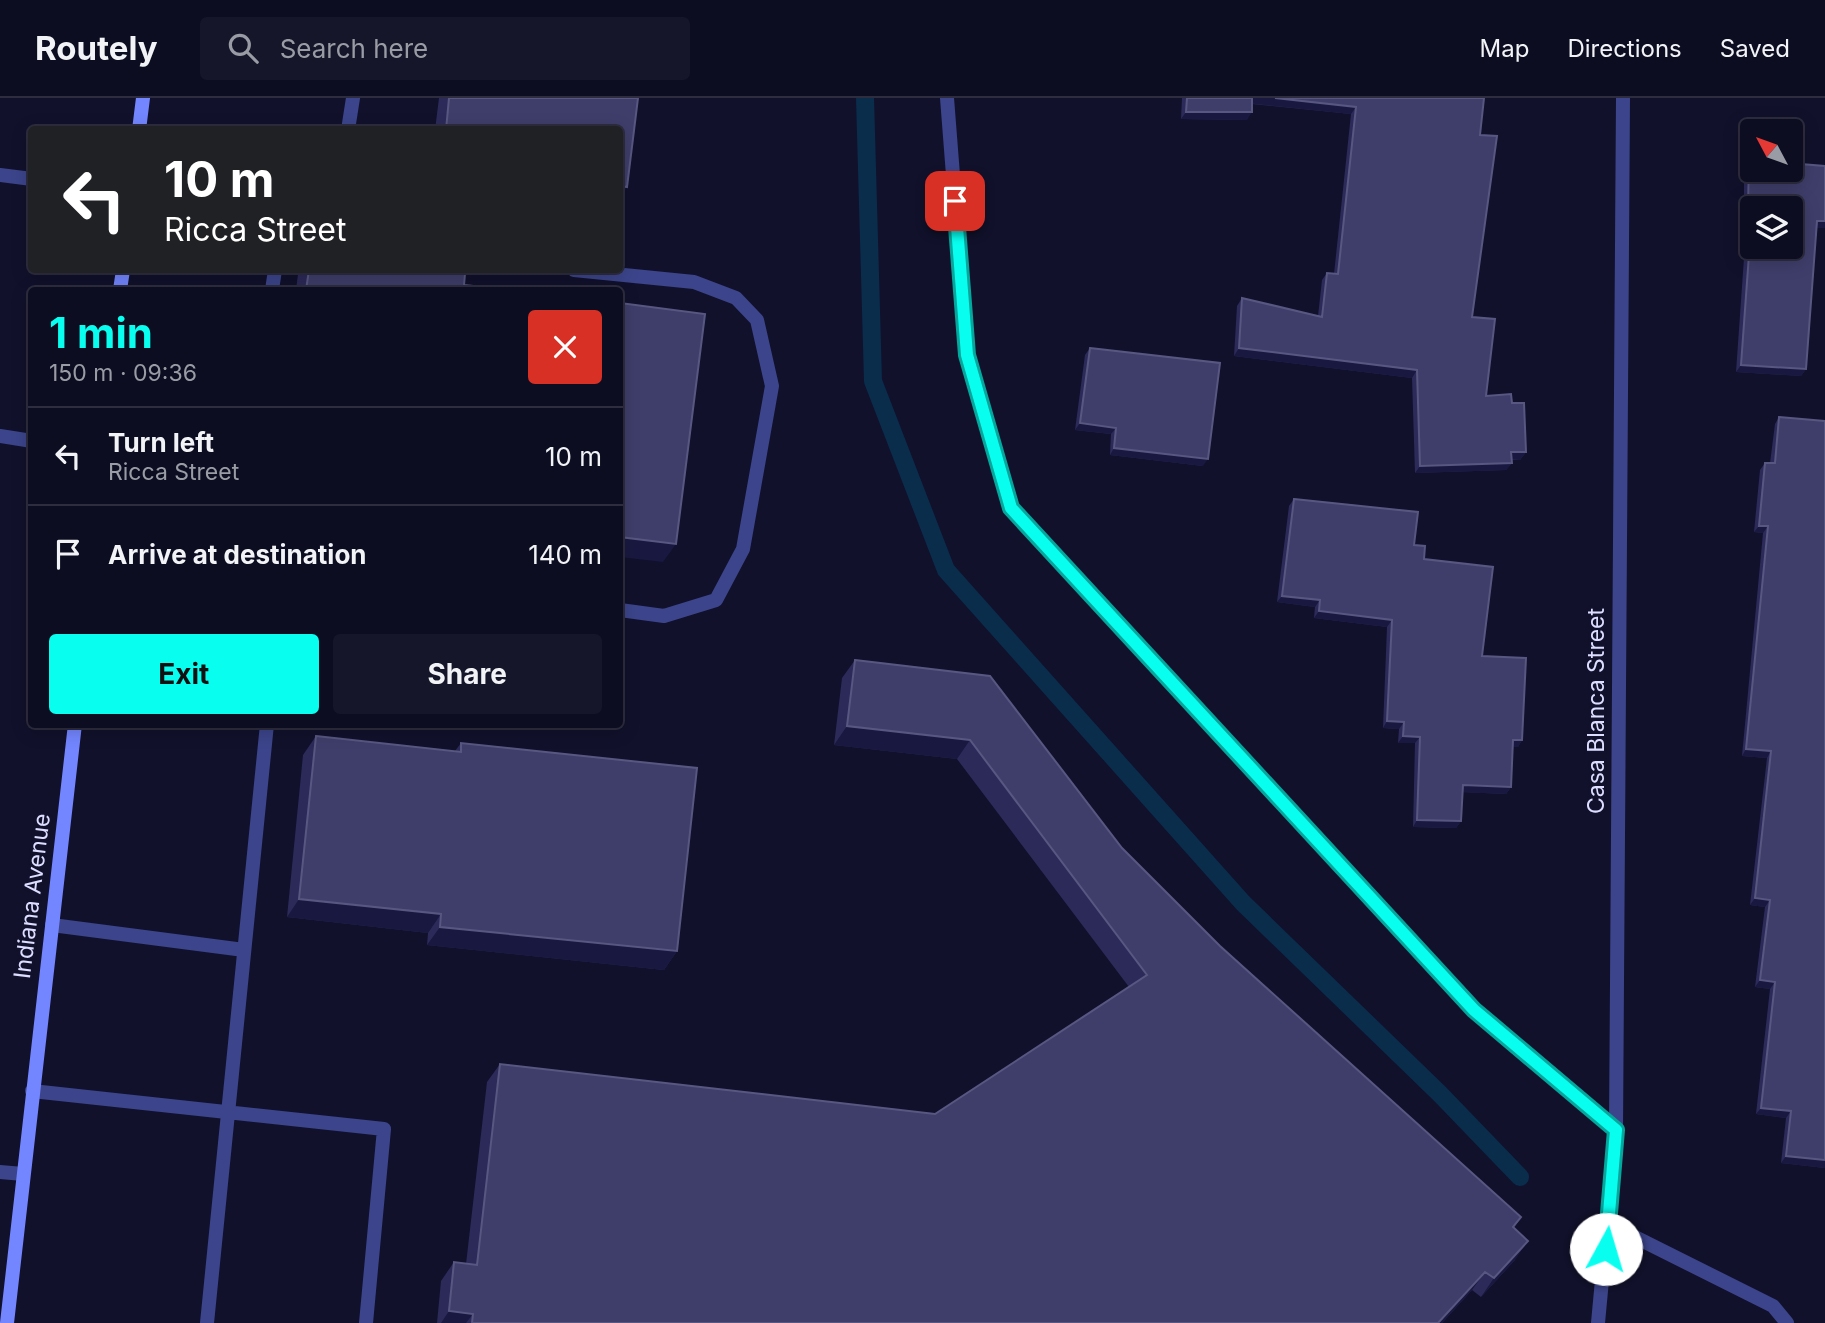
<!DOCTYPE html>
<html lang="en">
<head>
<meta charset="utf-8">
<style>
  :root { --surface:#0d0d21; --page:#16162a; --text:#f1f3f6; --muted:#9a9ca5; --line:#2d2d3f; --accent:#08fff0 }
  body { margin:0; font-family:Inter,sans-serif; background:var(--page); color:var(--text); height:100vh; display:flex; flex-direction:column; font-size:26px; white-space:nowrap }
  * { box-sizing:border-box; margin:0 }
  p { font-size:23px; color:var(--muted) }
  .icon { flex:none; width:38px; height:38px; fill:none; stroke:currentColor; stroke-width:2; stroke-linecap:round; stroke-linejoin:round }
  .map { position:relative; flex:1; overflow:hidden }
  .drawer { position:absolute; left:28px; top:189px; width:595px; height:441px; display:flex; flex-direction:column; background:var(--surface); border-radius:7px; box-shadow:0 4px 18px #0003,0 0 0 2px var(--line) }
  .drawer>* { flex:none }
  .top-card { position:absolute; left:28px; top:28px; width:595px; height:147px; border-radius:7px; box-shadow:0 4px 18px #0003,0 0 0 2px var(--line); background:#202124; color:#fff; overflow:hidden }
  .needle { width:46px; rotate:311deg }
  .fabs { position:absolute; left:1740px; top:21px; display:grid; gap:14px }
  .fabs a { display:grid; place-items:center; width:63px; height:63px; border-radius:7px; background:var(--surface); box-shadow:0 4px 18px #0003,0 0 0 2px var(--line); font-size:35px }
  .pin { position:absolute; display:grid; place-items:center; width:60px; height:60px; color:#fff; margin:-30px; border-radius:14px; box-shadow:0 4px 10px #0006 }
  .me { position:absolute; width:77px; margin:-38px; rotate:6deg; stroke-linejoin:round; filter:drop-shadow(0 0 5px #0008) }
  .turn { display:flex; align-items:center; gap:24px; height:147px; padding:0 21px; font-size:32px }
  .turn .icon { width:91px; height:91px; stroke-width:2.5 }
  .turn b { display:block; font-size:49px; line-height:60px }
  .round { display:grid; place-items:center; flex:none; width:74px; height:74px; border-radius:7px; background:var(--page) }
  .headline { display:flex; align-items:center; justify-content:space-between; height:119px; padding:0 21px }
  h1 { font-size:42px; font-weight:700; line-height:52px; color:var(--accent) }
  .button { display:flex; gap:14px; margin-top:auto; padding:14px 21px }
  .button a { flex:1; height:80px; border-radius:7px; background:var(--accent); color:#111; font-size:28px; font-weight:700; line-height:80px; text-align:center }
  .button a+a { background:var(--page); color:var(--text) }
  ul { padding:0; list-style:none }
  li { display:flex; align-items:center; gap:21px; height:98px; padding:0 21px; border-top:2px solid var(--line) }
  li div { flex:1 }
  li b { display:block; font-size:26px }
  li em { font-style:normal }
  header { display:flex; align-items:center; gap:42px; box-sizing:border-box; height:98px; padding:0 35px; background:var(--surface); border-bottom:2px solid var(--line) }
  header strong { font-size:33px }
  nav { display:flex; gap:38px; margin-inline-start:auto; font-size:24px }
  .search { width:490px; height:63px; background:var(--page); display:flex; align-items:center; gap:18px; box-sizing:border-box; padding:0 24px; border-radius:7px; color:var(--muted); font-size:26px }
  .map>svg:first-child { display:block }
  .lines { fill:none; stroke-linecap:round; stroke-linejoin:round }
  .stream { stroke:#0a2d4c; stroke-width:18 }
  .lane { stroke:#3c458b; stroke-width:14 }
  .street { stroke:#3c458b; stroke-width:14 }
  .secondary { stroke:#7386ff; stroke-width:14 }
  .wall { fill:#2c2a59 }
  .shaded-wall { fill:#191840 }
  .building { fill:#3f3e6b; stroke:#585782; stroke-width:2 }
  .route-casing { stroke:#05a69c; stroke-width:18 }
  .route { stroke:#08fff0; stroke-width:12 }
  .labels { text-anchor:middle; stroke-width:6; stroke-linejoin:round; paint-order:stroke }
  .street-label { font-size:23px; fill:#dcddff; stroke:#11112c }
</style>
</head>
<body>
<header>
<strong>Routely</strong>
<div class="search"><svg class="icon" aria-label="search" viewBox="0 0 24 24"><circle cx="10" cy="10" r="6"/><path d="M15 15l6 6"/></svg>Search here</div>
<nav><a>Map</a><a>Directions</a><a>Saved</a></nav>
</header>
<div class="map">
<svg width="1825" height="1225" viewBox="0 0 1825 1225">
  <rect width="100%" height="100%" fill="#11112c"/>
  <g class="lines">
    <!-- stream -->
    <path class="stream" d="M 865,0 L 873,283 L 946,472 L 1243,805 L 1440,996 L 1520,1079"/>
    <!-- lane -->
    <path class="lane" d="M 348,32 L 353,0
      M 0,77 L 32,81
      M 574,172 L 694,184 L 736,200 L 757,222 L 772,288 L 743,451 L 716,502 L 664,518 L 620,512
      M 272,192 L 275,172
      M 0,338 L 32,343
      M 52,827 L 244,852
      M 32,993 L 384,1031 L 366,1225
      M 0,1074 L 23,1076
      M 207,1225 L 267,626"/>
    <!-- street -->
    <path class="street" d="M 947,0 L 967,257 L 1011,410 L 1474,912 L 1616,1032
      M 1609,1126 L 1773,1208 L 1787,1225
      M 1598,1225 L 1616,1032 L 1623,0"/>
    <!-- secondary -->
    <path class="secondary" d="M 139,32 L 143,0
      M 120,192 L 123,172
      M 7,1225 L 75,626"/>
  </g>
  <!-- wall -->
  <path class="wall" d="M 439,0 L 638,0 L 620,32 L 435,32 Z
    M 1182,0 L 1484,0 L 1480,37 L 1472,219 L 1486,298 L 1512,305 L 1526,354 L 1520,362 L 1511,362 L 1512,365 L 1506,372 L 1415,375 L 1412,280 L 1234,258 L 1237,208 L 1242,200 L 1318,218 L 1322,182 L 1327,175 L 1334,176 L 1351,16 L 1252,6 L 1247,22 L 1181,21 Z
    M 1749,62 L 1801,66 L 1816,130 L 1806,271 L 1801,278 L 1736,274 L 1747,117 L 1744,116 L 1744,68 Z
    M 301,172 L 429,172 L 464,187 L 513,192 L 296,192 L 298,176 Z
    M 1090,250 L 1203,368 L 1110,357 L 1111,336 L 1075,332 L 1085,257 Z
    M 1779,319 L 1825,323 L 1825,1070 L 1781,1065 L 1786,1020 L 1756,1016 L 1770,891 L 1755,889 L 1765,809 L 1750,807 L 1767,660 L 1742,658 L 1763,435 L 1754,434 L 1760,372 L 1765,365 L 1770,365 L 1775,326 Z
    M 1294,401 L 1414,447 L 1482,558 L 1522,642 L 1518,649 L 1512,649 L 1511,689 L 1506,696 L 1462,694 L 1461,723 L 1456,730 L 1413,729 L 1415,645 L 1398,645 L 1399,631 L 1383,630 L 1387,529 L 1314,520 L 1315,509 L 1277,504 L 1289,408 Z
    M 855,562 L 990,578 L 1122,750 L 1220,848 L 1521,1119 L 1514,1130 L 1515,1162 L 1481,1199 L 1472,1192 L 1442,1225 L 437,1225 L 441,1183 L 454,1164 L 466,1166 L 487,984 L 500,966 L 935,1016 L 1129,889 L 957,661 L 834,647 L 842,580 Z
    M 316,638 L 455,653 L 461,645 L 677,853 L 664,872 L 427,847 L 428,835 L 287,819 L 303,657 Z"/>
  <!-- shaded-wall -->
  <path class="shaded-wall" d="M 1251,0 L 1275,0 L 1356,9 L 1351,16 L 1247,5 Z
    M 1186,14 L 1252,14 L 1247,22 L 1181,21 Z
    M 620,88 L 627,89 L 620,100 Z
    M 1748,110 L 1752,110 L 1747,117 L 1744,116 Z
    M 1817,123 L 1825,123 L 1825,130 L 1812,130 Z
    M 1239,250 L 1417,272 L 1412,280 L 1234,258 Z
    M 1741,267 L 1806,271 L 1801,278 L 1736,274 Z
    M 1080,325 L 1116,330 L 1111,336 L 1075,332 Z
    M 1114,350 L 1208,361 L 1203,368 L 1110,357 Z
    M 1511,354 L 1526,354 L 1520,362 L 1506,361 Z
    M 1512,365 L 1506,372 L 1415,375 L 1420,368 Z
    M 1759,428 L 1768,428 L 1763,435 L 1754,434 Z
    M 620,439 L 676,446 L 663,464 L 620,459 Z
    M 1282,498 L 1320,502 L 1315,509 L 1277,504 Z
    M 1319,513 L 1392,522 L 1387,529 L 1314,520 Z
    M 1387,623 L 1404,624 L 1399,631 L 1383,630 Z
    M 847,628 L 970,642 L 957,661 L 834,647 Z
    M 1403,638 L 1420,639 L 1415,645 L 1398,645 Z
    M 1513,642 L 1522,642 L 1518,649 L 1508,649 Z
    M 1746,651 L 1771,653 L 1767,660 L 1742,658 Z
    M 1463,687 L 1511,689 L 1506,696 L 1458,694 Z
    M 1417,722 L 1461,723 L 1456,730 L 1413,729 Z
    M 1755,800 L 1770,802 L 1765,809 L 1750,807 Z
    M 299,801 L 441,816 L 428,835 L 287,819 Z
    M 440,829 L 677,853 L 664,872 L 427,847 Z
    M 1760,882 L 1775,884 L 1770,891 L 1755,889 Z
    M 1761,1010 L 1791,1013 L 1786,1020 L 1756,1016 Z
    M 1786,1058 L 1825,1062 L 1825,1070 L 1781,1065 Z
    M 1528,1143 L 1515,1162 L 1481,1199 L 1494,1180 Z
    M 1485,1174 L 1472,1192 L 1442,1225 L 1438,1225 Z
    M 449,1213 L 473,1216 L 466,1225 L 441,1225 Z"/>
  <!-- building -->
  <path class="building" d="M 449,0 L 638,0 L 627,89 L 620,88 L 620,32 L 446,32 Z
    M 1187,0 L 1252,0 L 1252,14 L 1186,14 Z
    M 1275,0 L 1484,0 L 1480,37 L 1497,38 L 1472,219 L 1495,221 L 1486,298 L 1511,296 L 1512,305 L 1524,305 L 1526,354 L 1511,354 L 1512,365 L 1420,368 L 1417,272 L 1239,250 L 1242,200 L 1322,219 L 1327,175 L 1338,176 L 1356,9 Z
    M 1749,62 L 1752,62 L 1752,72 L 1790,72 L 1790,62 L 1802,63 L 1801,66 L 1825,68 L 1825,123 L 1817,123 L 1806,271 L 1741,267 L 1752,115 L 1752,149 L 1790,149 L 1790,110 L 1748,110 Z
    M 309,172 L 429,172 L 465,176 L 464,187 L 513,192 L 306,192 Z
    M 620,205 L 705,216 L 676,446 L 620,439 Z
    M 1090,250 L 1220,265 L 1208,361 L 1114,350 L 1116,330 L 1080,325 Z
    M 1779,319 L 1825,323 L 1825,1062 L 1786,1058 L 1791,1013 L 1761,1010 L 1775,884 L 1760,882 L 1770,802 L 1755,800 L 1771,653 L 1746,651 L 1768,428 L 1759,428 L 1765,365 L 1775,365 Z
    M 1294,401 L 1418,414 L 1414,447 L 1425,448 L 1424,461 L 1493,469 L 1482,558 L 1526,560 L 1522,642 L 1513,642 L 1511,689 L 1463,687 L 1461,723 L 1417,722 L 1420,639 L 1403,638 L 1404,624 L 1387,623 L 1392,522 L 1319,513 L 1320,502 L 1282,498 Z
    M 855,562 L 990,578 L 1122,750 L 1220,848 L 1521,1119 L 1513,1129 L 1528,1143 L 1494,1180 L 1485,1174 L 1438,1225 L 472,1225 L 473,1216 L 449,1213 L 454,1164 L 477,1167 L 500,966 L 935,1016 L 1147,877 L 970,642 L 847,628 Z
    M 316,638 L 461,654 L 461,645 L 697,670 L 677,853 L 440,829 L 441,816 L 299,801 Z"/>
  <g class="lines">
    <defs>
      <path id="route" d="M 955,103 L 967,257 L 1011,410 L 1474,912 L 1616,1032 L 1606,1151"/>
    </defs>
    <!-- route casing -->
    <use href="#route" class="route-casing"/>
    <!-- route -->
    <use href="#route" class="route"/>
  </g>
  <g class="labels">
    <!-- street labels -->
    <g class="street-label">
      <text transform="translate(1596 613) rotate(-90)" y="8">Casa Blanca Street</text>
      <text transform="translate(32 798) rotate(-83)" y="8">Indiana Avenue</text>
    </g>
  </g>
</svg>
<div class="fabs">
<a><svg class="needle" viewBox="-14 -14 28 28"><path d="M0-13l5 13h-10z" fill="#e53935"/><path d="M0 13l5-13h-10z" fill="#9a9ca5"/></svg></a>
<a><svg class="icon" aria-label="layers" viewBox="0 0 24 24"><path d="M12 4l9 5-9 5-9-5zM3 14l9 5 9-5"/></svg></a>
</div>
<div class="pin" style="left:955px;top:103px;background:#d93025"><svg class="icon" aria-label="arrive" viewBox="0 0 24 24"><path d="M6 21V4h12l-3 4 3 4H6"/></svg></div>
<svg class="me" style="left:1606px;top:1151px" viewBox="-20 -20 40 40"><circle r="19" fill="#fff"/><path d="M0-13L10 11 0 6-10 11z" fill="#08fff0"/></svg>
<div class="top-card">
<div class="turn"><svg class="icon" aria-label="left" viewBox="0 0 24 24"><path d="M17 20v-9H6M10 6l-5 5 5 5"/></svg><div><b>10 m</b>Ricca Street</div></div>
</div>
<section class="drawer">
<div class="headline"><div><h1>1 min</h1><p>150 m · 09:36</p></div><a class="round" style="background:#d93025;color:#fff"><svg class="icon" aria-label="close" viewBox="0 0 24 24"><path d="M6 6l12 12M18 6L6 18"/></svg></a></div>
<ul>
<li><svg class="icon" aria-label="left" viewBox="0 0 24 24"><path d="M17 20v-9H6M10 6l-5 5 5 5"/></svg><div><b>Turn left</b><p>Ricca Street</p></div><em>10 m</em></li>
<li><svg class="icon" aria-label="arrive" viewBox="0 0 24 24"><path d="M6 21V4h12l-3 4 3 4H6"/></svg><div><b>Arrive at destination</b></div><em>140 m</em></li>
</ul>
<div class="button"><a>Exit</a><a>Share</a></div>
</section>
</div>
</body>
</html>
